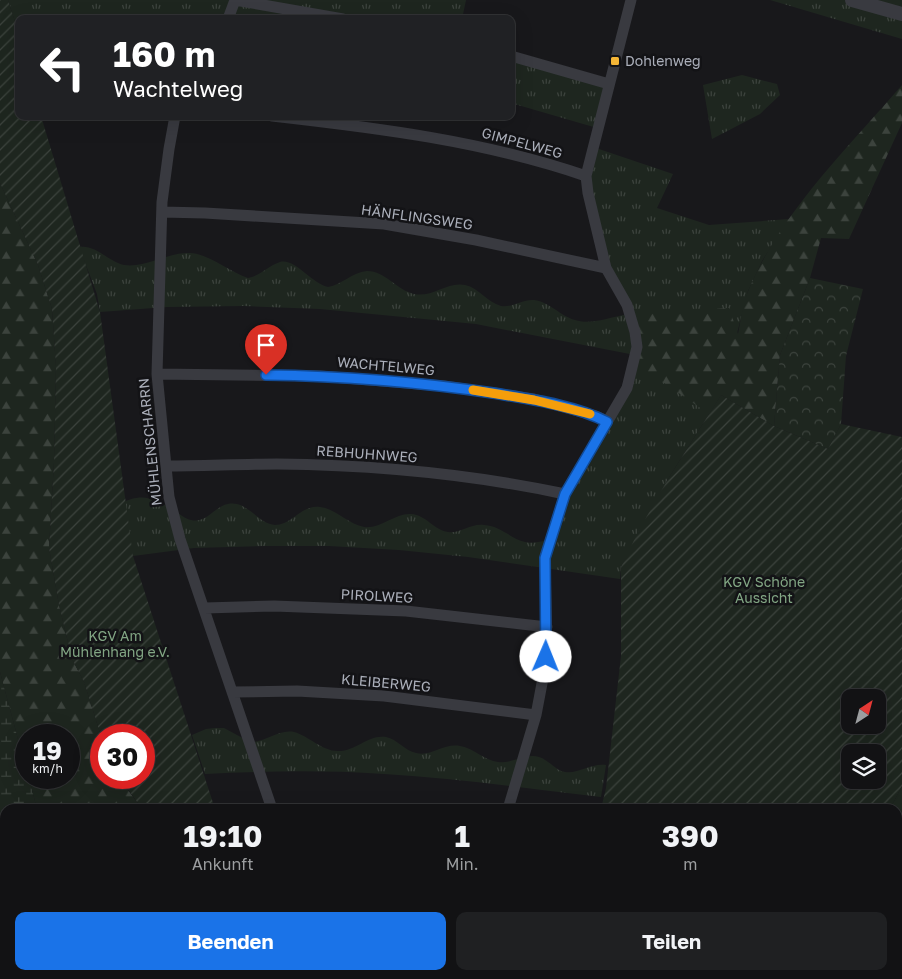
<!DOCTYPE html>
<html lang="de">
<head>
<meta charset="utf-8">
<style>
  :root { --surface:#121214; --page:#1f2022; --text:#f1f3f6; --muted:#9c9ea0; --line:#313234; --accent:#1a73e8 }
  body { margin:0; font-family:"Golos Text",sans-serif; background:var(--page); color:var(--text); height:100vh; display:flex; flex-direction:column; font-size:19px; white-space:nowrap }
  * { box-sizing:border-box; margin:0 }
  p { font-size:16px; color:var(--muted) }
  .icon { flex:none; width:28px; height:28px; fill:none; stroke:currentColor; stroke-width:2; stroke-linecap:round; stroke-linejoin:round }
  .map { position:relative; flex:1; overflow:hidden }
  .sheet { position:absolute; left:0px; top:804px; width:902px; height:176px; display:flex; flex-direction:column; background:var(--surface); border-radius:15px 15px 0 0; box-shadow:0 5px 20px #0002,0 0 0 1px var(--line) }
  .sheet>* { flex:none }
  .top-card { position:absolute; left:15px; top:15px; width:500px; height:105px; border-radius:10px; box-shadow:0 5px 20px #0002,0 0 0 1px var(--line); background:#202124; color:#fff; overflow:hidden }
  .needle { width:32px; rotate:36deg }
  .controls { position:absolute; left:841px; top:689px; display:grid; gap:10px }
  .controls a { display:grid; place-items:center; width:45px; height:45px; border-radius:10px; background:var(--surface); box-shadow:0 5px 20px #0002,0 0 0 1px var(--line); font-size:25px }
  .speed { position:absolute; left:15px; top:724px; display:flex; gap:10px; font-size:25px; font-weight:700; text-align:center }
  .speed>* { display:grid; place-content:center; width:65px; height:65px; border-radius:50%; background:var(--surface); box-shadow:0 5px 20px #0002,0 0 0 1px var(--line); line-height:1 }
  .speed small { font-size:12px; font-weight:400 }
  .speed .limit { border:8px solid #d22; background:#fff; color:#111 }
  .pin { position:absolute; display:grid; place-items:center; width:42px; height:42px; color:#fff; margin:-51px -21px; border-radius:50% 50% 50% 0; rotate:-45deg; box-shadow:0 0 5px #0007 }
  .pin .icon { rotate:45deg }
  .me { position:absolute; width:55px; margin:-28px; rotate:1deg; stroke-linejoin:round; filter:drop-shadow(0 0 4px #0008) }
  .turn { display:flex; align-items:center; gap:18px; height:105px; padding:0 15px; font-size:22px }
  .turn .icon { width:65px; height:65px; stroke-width:2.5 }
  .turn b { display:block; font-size:35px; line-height:42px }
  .eta { display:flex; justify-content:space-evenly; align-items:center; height:85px; text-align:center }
  .eta b { font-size:30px; font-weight:700; line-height:35px }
  .cta { display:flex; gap:10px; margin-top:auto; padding:10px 15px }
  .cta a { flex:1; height:58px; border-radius:10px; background:var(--accent); color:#fff; font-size:20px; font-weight:700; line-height:58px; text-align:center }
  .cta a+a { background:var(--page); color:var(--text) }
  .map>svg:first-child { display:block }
  .grass { fill:url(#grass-tufts) }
  .forest { fill:url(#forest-firs) }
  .wetland { fill:url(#wetland-marsh) }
  .park { fill:url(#park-crowns) }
  .garden { fill:url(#garden-furrows); fill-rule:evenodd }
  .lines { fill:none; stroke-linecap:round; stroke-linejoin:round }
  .minor { stroke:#393a40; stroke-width:11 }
  .tertiary { stroke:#393a40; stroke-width:14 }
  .route-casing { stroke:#114b97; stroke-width:12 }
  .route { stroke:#1a73e8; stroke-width:9 }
  .slow { stroke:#f59e0b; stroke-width:9 }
  .poi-dot { fill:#f5b636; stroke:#131316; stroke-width:2 }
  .labels { text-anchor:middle; stroke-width:5; stroke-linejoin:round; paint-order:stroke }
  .poi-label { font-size:14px; fill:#abafba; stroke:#131316; text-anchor:start }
  .street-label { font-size:14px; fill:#abafba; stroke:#131316 }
  .park-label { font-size:14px; fill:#82a684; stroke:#131316 }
</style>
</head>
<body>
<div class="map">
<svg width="902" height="979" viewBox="0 0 902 979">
  <defs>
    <pattern id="grass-tufts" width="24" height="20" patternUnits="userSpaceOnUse" patternTransform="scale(1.25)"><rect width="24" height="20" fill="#1e261f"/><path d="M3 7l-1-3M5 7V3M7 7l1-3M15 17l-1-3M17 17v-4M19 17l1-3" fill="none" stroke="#3c433d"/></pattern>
    <pattern id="forest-firs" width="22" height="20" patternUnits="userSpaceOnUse" patternTransform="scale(1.25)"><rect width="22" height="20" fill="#1e261f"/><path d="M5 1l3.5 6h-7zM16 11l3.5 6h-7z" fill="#3c433d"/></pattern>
    <pattern id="wetland-marsh" width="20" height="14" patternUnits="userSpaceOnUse" patternTransform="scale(1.25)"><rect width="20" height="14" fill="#1e261f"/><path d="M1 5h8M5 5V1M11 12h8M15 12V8" fill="none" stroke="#3c433d"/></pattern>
    <pattern id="park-crowns" width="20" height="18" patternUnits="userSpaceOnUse" patternTransform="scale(1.25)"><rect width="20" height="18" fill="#1e261f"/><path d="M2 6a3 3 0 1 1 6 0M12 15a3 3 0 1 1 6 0" fill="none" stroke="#3c433d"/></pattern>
    <pattern id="garden-furrows" width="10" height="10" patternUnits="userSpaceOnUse" patternTransform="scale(1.25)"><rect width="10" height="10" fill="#1e261f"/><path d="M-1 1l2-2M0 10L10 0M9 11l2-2" fill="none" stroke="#3c433d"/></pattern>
  </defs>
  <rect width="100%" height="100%" fill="#18181b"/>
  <!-- grass -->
  <path class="grass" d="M 8,0 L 466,0 L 462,19 L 19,19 L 19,34 Z
    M 770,0 L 902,0 L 902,39 Z
    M 511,56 L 609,84 L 597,128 L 511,103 Z
    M 742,75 L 777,84 L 780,95 L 760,114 L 712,139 L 703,85 Z
    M 593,147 L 673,174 L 657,208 L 709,225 L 789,219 L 762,261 L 748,291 L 721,395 L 668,479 L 621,567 L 620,579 L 468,557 L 399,550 L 329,546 L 267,546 L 194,548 L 133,556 L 119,504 C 144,492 152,498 175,511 C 180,514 185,519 191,520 C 206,524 215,506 228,504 C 247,500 258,524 275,525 C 292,525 302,504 320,507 C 336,509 348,524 364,527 C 381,529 395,513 411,514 C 426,515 434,530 448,532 C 460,534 471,523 484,525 C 501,526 511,539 525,542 C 534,544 543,541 551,539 L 565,494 L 607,421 L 635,355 L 476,324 L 320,309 L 244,306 L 167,307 L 100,312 L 97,294 L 79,247 C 97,245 107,261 124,265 C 146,268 167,253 188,253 C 206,252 230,272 248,278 C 260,276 268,266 280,262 C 295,258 312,284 328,287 C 342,285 352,272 367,271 C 385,271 397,290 414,294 C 432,298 448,281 465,285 C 479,288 487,302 501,306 C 512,308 523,299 534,300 C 550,302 560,316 575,320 C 589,325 609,318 623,315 L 629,314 L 606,268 L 588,193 Z
    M 215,728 L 224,728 L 250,742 C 265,743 278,729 294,732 C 309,736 323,752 339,751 C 356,751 369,734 386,737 C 397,739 405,751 416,753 C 431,757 444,743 460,746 C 474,748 485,761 498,762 C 513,764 525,753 539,757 C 549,760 556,771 565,772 C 579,774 591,763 606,765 L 601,797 C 529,789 457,778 384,774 C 325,770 265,771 205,774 L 192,735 L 206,729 Z
    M 902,786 L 902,979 L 819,979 L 820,975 L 898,975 L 898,809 L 890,809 Z
    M 271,975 L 563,975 L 562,979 L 272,979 Z"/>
  <!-- forest -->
  <path class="forest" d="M 902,85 L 902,123 L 849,239 L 821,238 L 810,278 L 780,355 L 774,426 L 721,395 L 709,414 L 634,362 L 630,314 L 729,308 L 738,334 C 741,319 743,303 749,289 C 782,211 848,148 902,85 Z
    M 0,183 L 38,265 L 52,309 L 56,367 L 54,462 L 49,548 L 59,605 L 72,659 L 84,682 L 101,736 L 101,778 L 119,778 L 142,809 L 37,809 L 29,778 L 69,778 L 69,735 L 26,735 L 26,769 L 0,672 Z
    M 106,975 L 223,975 L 222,979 L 106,979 Z"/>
  <!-- wetland -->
  <path class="wetland" d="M 0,672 L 26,769 L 26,778 L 29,778 L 37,809 L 5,809 L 5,975 L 106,975 L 106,979 L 0,979 Z"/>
  <!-- park -->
  <path class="park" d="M 810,278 L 863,289 L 846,356 L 841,424 L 828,449 L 774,426 L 780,355 Z"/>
  <!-- garden -->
  <path class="garden" d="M 0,0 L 8,0 L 19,34 L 19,116 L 41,116 L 100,312 L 133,556 L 215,809 L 142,809 L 120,778 L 144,778 L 144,735 L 101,735 L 101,736 L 84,682 L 72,659 L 59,605 L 49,548 L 54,462 L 56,367 L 52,309 L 38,265 L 0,183 Z
    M 721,395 L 774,426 L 828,449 L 841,424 L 902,437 L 902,786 L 890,809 L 601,809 L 606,788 L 621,656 L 621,567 L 639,530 L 668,479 ZM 850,698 L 878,698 L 878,725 L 850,725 ZM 850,752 L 878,752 L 878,780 L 850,780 Z
    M 564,975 L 820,975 L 819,979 L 563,979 Z"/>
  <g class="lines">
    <!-- minor -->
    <path class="minor" d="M 235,0 L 343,19
      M 228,19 L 235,0
      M 511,56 L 609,84
      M 175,116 L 169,149 L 162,202 L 157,374 L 169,497 L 180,539 L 272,809
      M 272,116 C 378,128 484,141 586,176
      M 162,212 L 205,213 L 384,224 L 476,240 L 606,268
      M 157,374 L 320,376 L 444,386 L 534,399 L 596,416 L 607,421
      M 166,466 C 203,466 240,464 277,464 C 373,465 471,474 565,494
      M 205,608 L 274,606 L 406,611 L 547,627
      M 232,692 L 297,691 L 384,696 L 536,715
      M 508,809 L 536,715 L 547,657 L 545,558 L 565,494 L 627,388 L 637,347 L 635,332 L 627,305 L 606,268 L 588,193 L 586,176 L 631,0
      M 327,975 L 328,979
      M 471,979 L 471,975"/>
    <!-- tertiary -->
    <path class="tertiary" d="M 852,0 L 902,14"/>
  </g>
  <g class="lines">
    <defs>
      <path id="route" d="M 266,375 C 342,376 418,382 493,393 C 529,399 575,405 607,422 L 565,494 L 545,558 L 546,657"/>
    </defs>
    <!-- route casing -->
    <use href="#route" class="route-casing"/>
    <!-- route -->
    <use href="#route" class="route"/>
    <!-- slow -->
    <path class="slow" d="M 473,390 L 534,400 L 590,414"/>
  </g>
  <!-- markers -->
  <rect class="poi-dot" x="610" y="56" width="10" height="10" rx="2.5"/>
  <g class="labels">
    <!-- poi labels -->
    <g class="poi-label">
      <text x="625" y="66">Dohlenweg</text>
    </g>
    <!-- street labels -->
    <g class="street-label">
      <text transform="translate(522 143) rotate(15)" y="5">GIMPELWEG</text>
      <text transform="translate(417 217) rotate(8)" y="5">HÄNFLINGSWEG</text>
      <text transform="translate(386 366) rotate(5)" y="5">WACHTELWEG</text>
      <text transform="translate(150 442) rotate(-96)" y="5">MÜHLENSCHARRN</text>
      <text transform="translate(367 454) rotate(4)" y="5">REBHUHNWEG</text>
      <text transform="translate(377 596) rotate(3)" y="5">PIROLWEG</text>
      <text transform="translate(386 683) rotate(5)" y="5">KLEIBERWEG</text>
    </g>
    <!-- park labels -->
    <g class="park-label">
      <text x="764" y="587">KGV Schöne<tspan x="764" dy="16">Aussicht</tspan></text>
      <text x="115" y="641">KGV Am<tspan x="115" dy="16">Mühlenhang e.V.</tspan></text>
    </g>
  </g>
</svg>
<div class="controls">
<a><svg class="needle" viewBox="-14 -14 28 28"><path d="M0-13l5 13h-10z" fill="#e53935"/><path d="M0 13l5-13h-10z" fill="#9c9ea0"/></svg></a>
<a><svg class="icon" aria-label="layers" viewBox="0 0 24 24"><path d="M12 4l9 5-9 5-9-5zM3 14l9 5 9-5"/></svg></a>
</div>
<div class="speed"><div>19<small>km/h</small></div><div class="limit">30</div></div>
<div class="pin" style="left:266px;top:375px;background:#d93025"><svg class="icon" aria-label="arrive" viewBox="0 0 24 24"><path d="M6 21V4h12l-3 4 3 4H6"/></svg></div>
<svg class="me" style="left:546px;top:657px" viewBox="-20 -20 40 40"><circle r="19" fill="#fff"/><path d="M0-13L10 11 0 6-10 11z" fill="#1a73e8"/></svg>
<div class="top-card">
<div class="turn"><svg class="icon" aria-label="left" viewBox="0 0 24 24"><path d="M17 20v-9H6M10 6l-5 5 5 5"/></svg><div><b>160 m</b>Wachtelweg</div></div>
</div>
<section class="sheet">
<div class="eta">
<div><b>19:10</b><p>Ankunft</p></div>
<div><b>1</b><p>Min.</p></div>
<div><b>390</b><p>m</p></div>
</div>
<div class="cta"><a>Beenden</a><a>Teilen</a></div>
</section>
</div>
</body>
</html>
